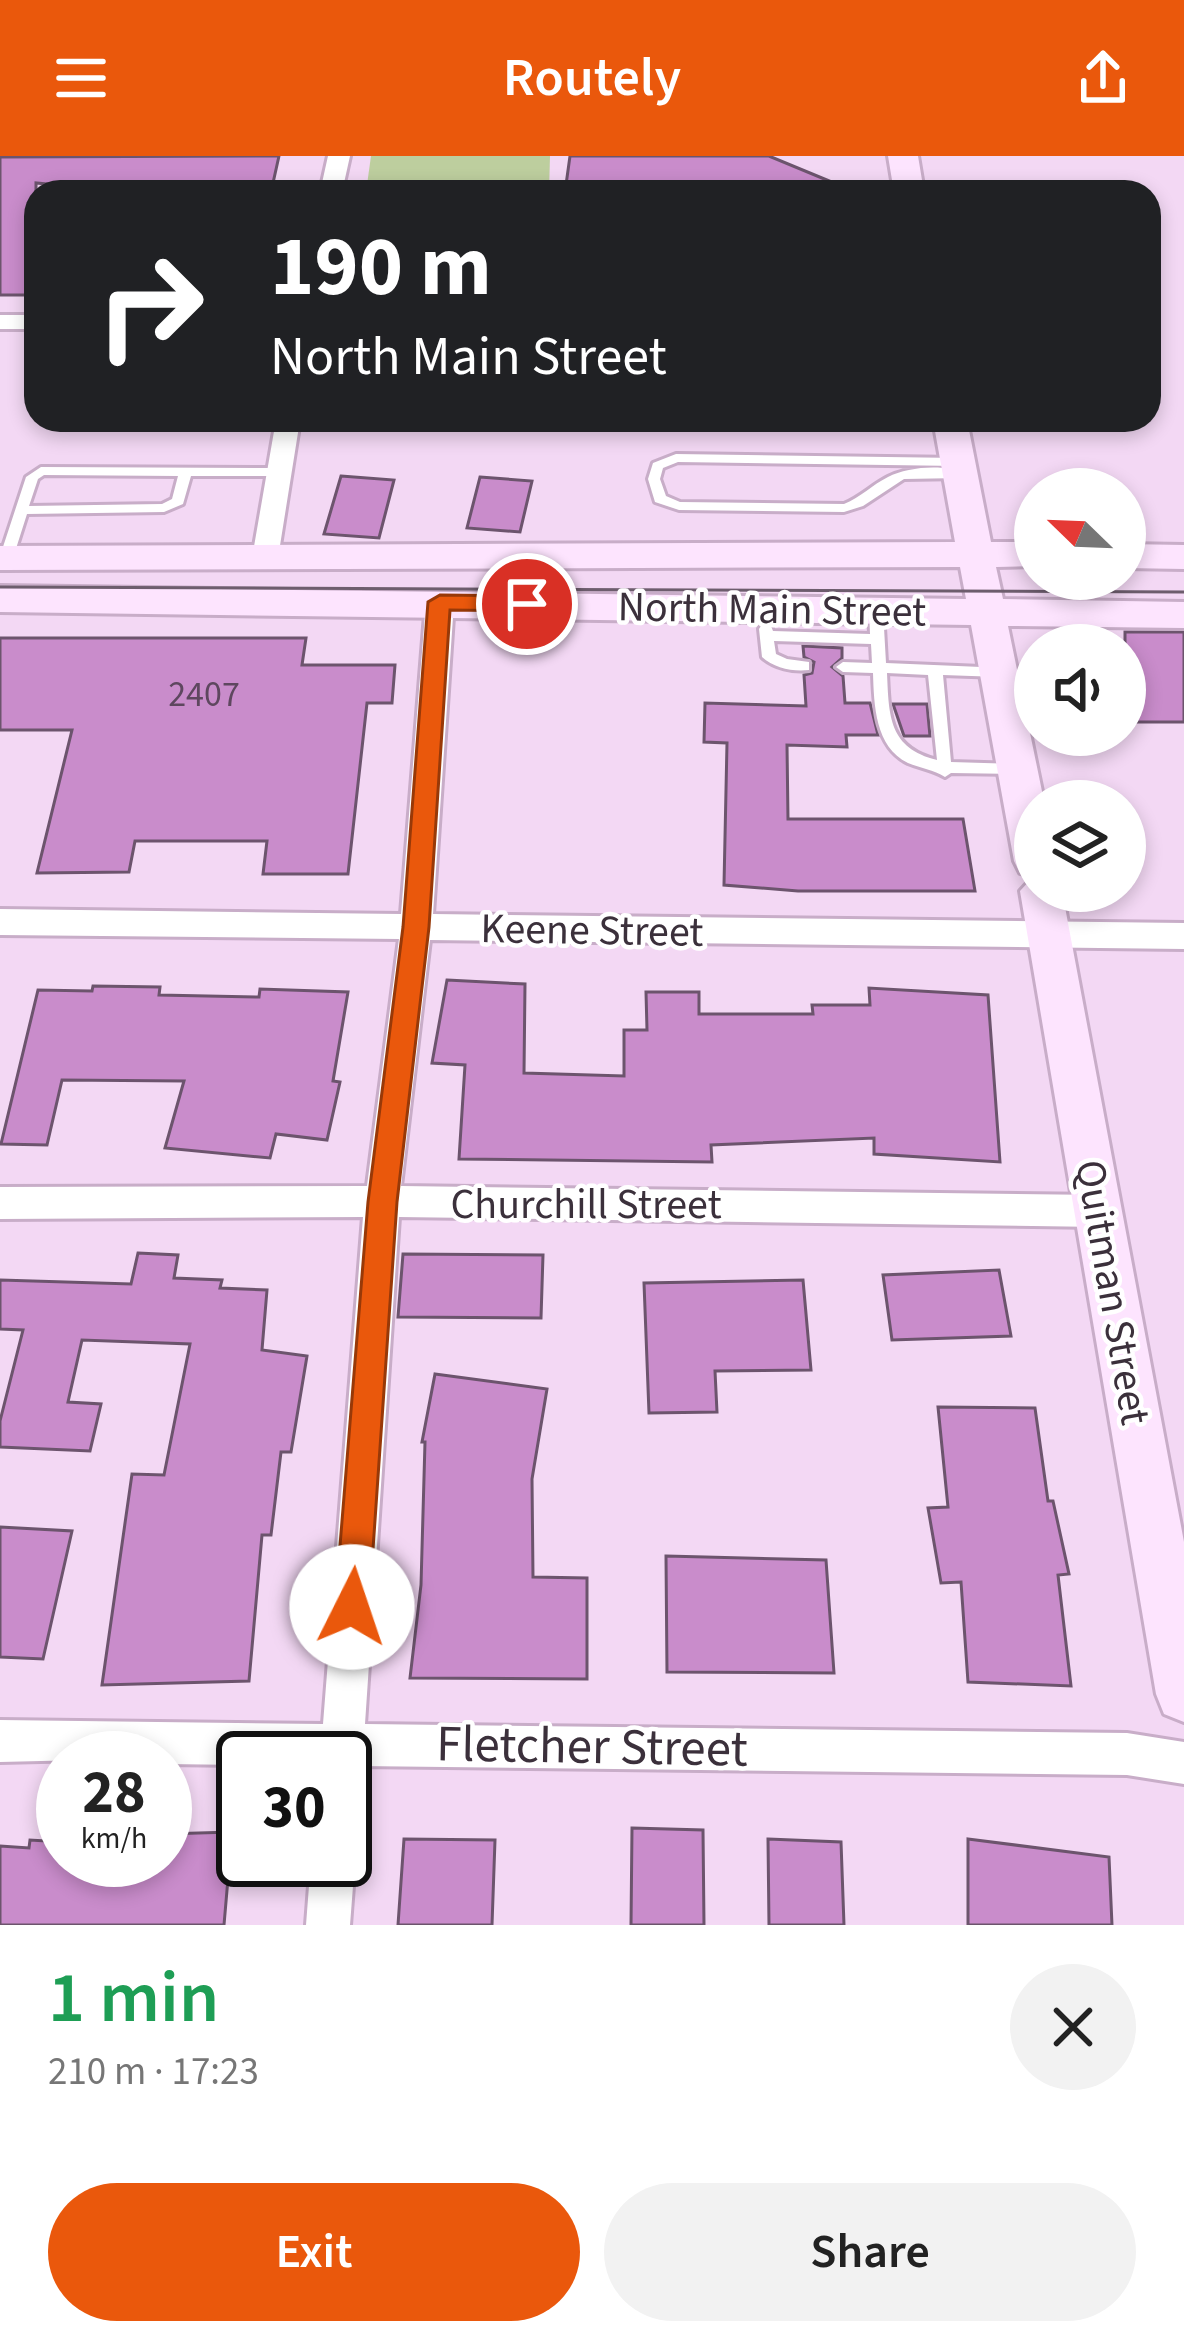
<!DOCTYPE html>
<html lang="en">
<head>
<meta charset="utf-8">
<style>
  :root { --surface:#fff; --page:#f2f2f2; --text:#222; --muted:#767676; --accent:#ea580c }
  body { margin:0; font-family:"Source Sans 3",sans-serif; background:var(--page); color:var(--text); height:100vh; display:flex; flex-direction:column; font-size:45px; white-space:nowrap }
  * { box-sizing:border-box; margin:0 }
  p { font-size:39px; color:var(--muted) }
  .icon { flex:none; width:66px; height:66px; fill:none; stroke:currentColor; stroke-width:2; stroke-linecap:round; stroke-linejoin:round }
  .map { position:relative; height:1769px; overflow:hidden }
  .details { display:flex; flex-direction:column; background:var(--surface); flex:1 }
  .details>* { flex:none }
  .top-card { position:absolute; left:24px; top:24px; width:1137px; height:252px; border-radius:36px; box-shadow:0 6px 18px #0003; background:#202124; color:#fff; overflow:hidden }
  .needle { width:78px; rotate:293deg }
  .buttons { position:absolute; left:1014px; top:312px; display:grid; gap:24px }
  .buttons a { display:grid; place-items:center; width:132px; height:132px; border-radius:50%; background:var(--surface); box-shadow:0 6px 18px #0003; font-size:60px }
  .speed { position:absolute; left:36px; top:1575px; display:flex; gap:24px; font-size:60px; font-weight:700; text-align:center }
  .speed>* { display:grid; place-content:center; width:156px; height:156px; border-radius:50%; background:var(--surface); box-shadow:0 6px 18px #0003; line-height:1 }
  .speed small { font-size:30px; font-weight:400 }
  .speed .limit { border:6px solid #111; border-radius:18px; background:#fff; color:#111 }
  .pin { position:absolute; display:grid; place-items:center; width:102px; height:102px; color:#fff; margin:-51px; border:6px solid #fff; border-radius:50%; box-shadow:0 3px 12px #0007 }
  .me { position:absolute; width:132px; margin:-66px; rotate:4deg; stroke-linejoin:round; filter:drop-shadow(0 0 9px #0008) }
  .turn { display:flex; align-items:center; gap:42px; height:252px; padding:0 48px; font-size:54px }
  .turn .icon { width:156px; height:156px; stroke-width:2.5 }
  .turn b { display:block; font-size:84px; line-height:102px }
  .round { display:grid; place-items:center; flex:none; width:126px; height:126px; border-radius:63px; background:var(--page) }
  .headline { display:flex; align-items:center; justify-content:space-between; height:204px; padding:0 48px }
  h1 { font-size:72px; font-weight:600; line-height:90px; color:#1e9e55 }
  .action { display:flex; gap:24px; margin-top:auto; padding:24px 48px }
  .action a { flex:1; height:138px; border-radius:72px; background:var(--accent); color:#fff; font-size:48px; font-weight:600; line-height:138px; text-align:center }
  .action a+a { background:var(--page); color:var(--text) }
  header { display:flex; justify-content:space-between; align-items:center; height:156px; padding:0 48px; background:var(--accent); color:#fff; font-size:54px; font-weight:600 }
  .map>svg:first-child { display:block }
  .green { fill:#bdce9e }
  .building { fill:#c98ccb; stroke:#6c546d; stroke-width:3 }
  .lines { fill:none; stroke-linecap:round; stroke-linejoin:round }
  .service-casing { stroke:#c8adc8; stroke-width:6 }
  .minor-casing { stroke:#c8adc8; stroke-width:6 }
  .secondary-casing { stroke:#c8adc8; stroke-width:6 }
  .service { fill:#fff; fill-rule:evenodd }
  .minor { fill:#fff; fill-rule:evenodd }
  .secondary { fill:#fde4fe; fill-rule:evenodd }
  .tram { stroke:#6d5d6d; stroke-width:3 }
  .route { fill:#ea580c; stroke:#983908; stroke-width:3 }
  .labels { text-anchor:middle; stroke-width:9; stroke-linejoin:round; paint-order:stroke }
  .number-label { font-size:36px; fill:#5e475f }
  .street-label { font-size:42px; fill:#3b303b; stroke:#fff }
  .near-street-label { font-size:51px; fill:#3b303b; stroke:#fff }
</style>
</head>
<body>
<header><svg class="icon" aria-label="menu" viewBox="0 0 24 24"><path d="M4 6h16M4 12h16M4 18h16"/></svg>Routely<svg class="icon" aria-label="share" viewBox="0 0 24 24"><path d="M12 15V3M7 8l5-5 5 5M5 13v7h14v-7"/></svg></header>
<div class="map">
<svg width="1184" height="1769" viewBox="0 0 1184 1769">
  <rect width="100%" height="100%" fill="#f3d8f4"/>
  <!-- green -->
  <path class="green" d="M 371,0 L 550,0 L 549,36 L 366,36 Z"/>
  <!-- building -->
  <path class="building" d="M 279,0 L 271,36 L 130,36 L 36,27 L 36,139 L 0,139 L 0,1 Z
    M 570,0 L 769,0 L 851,34 L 565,36 Z
    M 341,320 L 394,324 L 379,382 L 324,378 Z
    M 480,321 L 532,325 L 520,376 L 467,372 Z
    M 1125,476 L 1184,476 L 1184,566 L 1125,566 Z
    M 0,482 L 306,482 L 302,509 L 395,509 L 392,547 L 367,547 L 348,718 L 263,718 L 267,685 L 135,685 L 129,716 L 37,717 L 72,574 L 0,574 Z
    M 803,490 L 842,492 L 842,502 L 832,511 L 843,520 L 845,547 L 870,547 L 878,579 L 846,579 L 847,591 L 787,589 L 788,663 L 963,663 L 975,735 L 798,735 L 724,729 L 727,587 L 704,586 L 705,547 L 806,550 L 804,519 L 812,517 L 814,506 L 804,501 Z
    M 893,548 L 927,548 L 930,580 L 904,580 Z
    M 447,824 L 525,828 L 524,917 L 624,920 L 624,874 L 647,874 L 646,836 L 699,836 L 699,858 L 813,858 L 812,849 L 870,849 L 869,832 L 988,839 L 1000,1006 L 874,998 L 874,982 L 711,989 L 712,1006 L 459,1003 L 465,909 L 432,907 Z
    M 93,830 L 160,831 L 159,839 L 259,841 L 260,833 L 348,836 L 333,925 L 340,926 L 327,984 L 276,978 L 270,1002 L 165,992 L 184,925 L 62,924 L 47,989 L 1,988 L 38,834 L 92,835 Z
    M 138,1097 L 178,1099 L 174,1122 L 222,1124 L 220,1132 L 267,1134 L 262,1194 L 307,1200 L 291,1296 L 281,1296 L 271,1379 L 262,1379 L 249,1525 L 102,1529 L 132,1318 L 164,1319 L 190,1188 L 82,1184 L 68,1246 L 101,1248 L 90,1295 L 0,1291 L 0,1265 L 23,1174 L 0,1173 L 0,1124 L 131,1128 Z
    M 403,1098 L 543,1099 L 541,1162 L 398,1161 Z
    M 999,1114 L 1011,1180 L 892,1184 L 883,1119 Z
    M 803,1124 L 811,1214 L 715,1215 L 717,1256 L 649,1257 L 644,1127 Z
    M 435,1218 L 547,1233 L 532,1323 L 533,1421 L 587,1422 L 587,1523 L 410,1522 L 421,1429 L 425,1286 L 422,1286 Z
    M 938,1251 L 1035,1252 L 1048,1345 L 1053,1345 L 1069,1418 L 1058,1419 L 1071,1530 L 968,1526 L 961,1426 L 941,1427 L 928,1352 L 948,1351 Z
    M 0,1371 L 72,1375 L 43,1503 L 0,1501 Z
    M 666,1400 L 826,1404 L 834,1517 L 667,1516 Z
    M 632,1672 L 703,1674 L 704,1769 L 631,1769 Z
    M 232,1676 L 224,1769 L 0,1769 L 0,1690 L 29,1692 L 30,1684 L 63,1686 L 63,1704 L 165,1704 L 165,1678 Z
    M 404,1683 L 495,1684 L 492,1769 L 398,1769 Z
    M 768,1683 L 841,1686 L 844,1769 L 769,1769 Z
    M 968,1683 L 1109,1701 L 1112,1769 L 968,1769 Z"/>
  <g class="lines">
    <defs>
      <path id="service" d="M 676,298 L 958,302 L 964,306 L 958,310 L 678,306 L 663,312 L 660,323 L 666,340 L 680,346 L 844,348 C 861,341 872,329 888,321 C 909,310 947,308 967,318 L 961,322 L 904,323 L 863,350 L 844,356 L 679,354 L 655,346 L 648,323 L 653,307 Z
        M 41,311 L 279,312 L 285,316 L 279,320 L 191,320 L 183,348 L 164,356 L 27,358 L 13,402 L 6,407 L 1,405 L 0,400 L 26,321 ZM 44,319 L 178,320 L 172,343 L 162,348 L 29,350 L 38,323 Z
        M 876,449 L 883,454 L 886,507 L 1005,512 L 1007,516 L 1000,521 L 943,519 L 951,606 L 1017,608 L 1024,614 L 1022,618 L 951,617 L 945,621 C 934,614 920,612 908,607 C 875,591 874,549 873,517 L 843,516 L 836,511 L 843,506 L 872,507 L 871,488 L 774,485 L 776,498 L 787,503 L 809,506 L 809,514 C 793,516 774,512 762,501 L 759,473 L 761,470 L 771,470 L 773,475 L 870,478 L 869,454 ZM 887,517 L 928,519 L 937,604 C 889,592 889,561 887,517 Z"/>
      <path id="minor" d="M 328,0 L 350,0 L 342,36 L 320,36 Z
        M 0,159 L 36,159 L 36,173 L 0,173 Z
        M 276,264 L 300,264 L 278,402 L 265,411 L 252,402 Z
        M 440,436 L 454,446 L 433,758 L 1184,767 L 1184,793 L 430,784 L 401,1030 L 1100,1039 L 1112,1044 L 1118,1055 L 1112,1066 L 1100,1071 L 399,1061 L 365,1568 L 1127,1577 L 1184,1586 L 1184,1628 L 1127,1619 L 359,1610 L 345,1622 L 345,1602 L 243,1602 L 243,1609 L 165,1608 L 165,1602 L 0,1606 L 0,1564 L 323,1568 L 363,1061 L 0,1063 L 0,1031 L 367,1030 L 399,783 L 0,779 L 0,753 L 401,758 L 426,446 Z
        M 345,1687 L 355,1704 L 350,1769 L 306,1769 L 311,1704 L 345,1704 Z"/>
      <path id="secondary" d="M 888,0 L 918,0 L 924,36 L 894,36 Z
        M 933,264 L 967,264 L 991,386 L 1035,386 L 1035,410 L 996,411 L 1003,443 L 1184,446 L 1184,472 L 1008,470 L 1044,645 L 1035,645 L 1035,735 L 1062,735 L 1184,1386 L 1184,1566 L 1164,1558 L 1156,1538 L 1020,735 L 1033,721 L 1020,717 L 1014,705 L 971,469 L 0,456 L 0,430 L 966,443 L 960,411 L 0,414 L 0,390 L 955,386 Z
        M 1125,388 L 1184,389 L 1184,413 L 1125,412 Z"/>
    </defs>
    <!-- service casing -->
    <use href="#service" class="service-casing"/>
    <!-- minor casing -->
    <use href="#minor" class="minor-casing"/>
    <!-- secondary casing -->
    <use href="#secondary" class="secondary-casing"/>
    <!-- service -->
    <use href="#service" class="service"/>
    <!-- minor -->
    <use href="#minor" class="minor"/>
    <!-- secondary -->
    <use href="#secondary" class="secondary"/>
    <!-- tram -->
    <path class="tram" d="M 0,431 L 1184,436"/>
  </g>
  <!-- route -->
  <path class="route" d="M 440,439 L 527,440 L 538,448 L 527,455 L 450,454 L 429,771 L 397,1046 L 369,1451 L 364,1463 L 352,1468 L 340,1463 L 335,1451 L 368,1046 L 403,771 L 428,446 Z"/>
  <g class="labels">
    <!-- number labels -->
    <g class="number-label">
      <text x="204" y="550">2407</text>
    </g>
    <!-- street labels -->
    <g class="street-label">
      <text transform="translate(772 452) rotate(1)" y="15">North Main Street</text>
      <text transform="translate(592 773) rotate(1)" y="15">Keene Street</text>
      <text x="586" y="1062">Churchill Street</text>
      <text transform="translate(1114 1136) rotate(80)" y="15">Quitman Street</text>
    </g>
    <!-- near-street labels -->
    <g class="near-street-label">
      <text transform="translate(592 1589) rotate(1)" y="18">Fletcher Street</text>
    </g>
  </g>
</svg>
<div class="buttons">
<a><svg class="needle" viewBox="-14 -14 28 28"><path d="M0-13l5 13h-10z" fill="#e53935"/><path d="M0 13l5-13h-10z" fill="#767676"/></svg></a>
<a><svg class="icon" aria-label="sound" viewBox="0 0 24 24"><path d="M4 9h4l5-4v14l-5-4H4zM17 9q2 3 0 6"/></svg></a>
<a><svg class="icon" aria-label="layers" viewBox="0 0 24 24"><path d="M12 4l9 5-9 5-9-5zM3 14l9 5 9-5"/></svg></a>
</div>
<div class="speed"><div>28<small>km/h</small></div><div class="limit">30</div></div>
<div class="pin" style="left:527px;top:448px;background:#d93025"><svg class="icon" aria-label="arrive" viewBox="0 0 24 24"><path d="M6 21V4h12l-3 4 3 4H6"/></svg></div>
<svg class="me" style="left:352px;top:1451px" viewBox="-20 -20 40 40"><circle r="19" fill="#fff"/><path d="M0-13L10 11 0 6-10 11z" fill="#ea580c"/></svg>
<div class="top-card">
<div class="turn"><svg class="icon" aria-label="right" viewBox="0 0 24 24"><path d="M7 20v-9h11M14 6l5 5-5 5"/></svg><div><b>190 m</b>North Main Street</div></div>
</div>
</div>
<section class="details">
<div class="headline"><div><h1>1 min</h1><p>210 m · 17:23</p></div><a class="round"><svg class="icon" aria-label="close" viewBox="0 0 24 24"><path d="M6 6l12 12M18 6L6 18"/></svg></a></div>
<div class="action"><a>Exit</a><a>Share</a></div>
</section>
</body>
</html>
